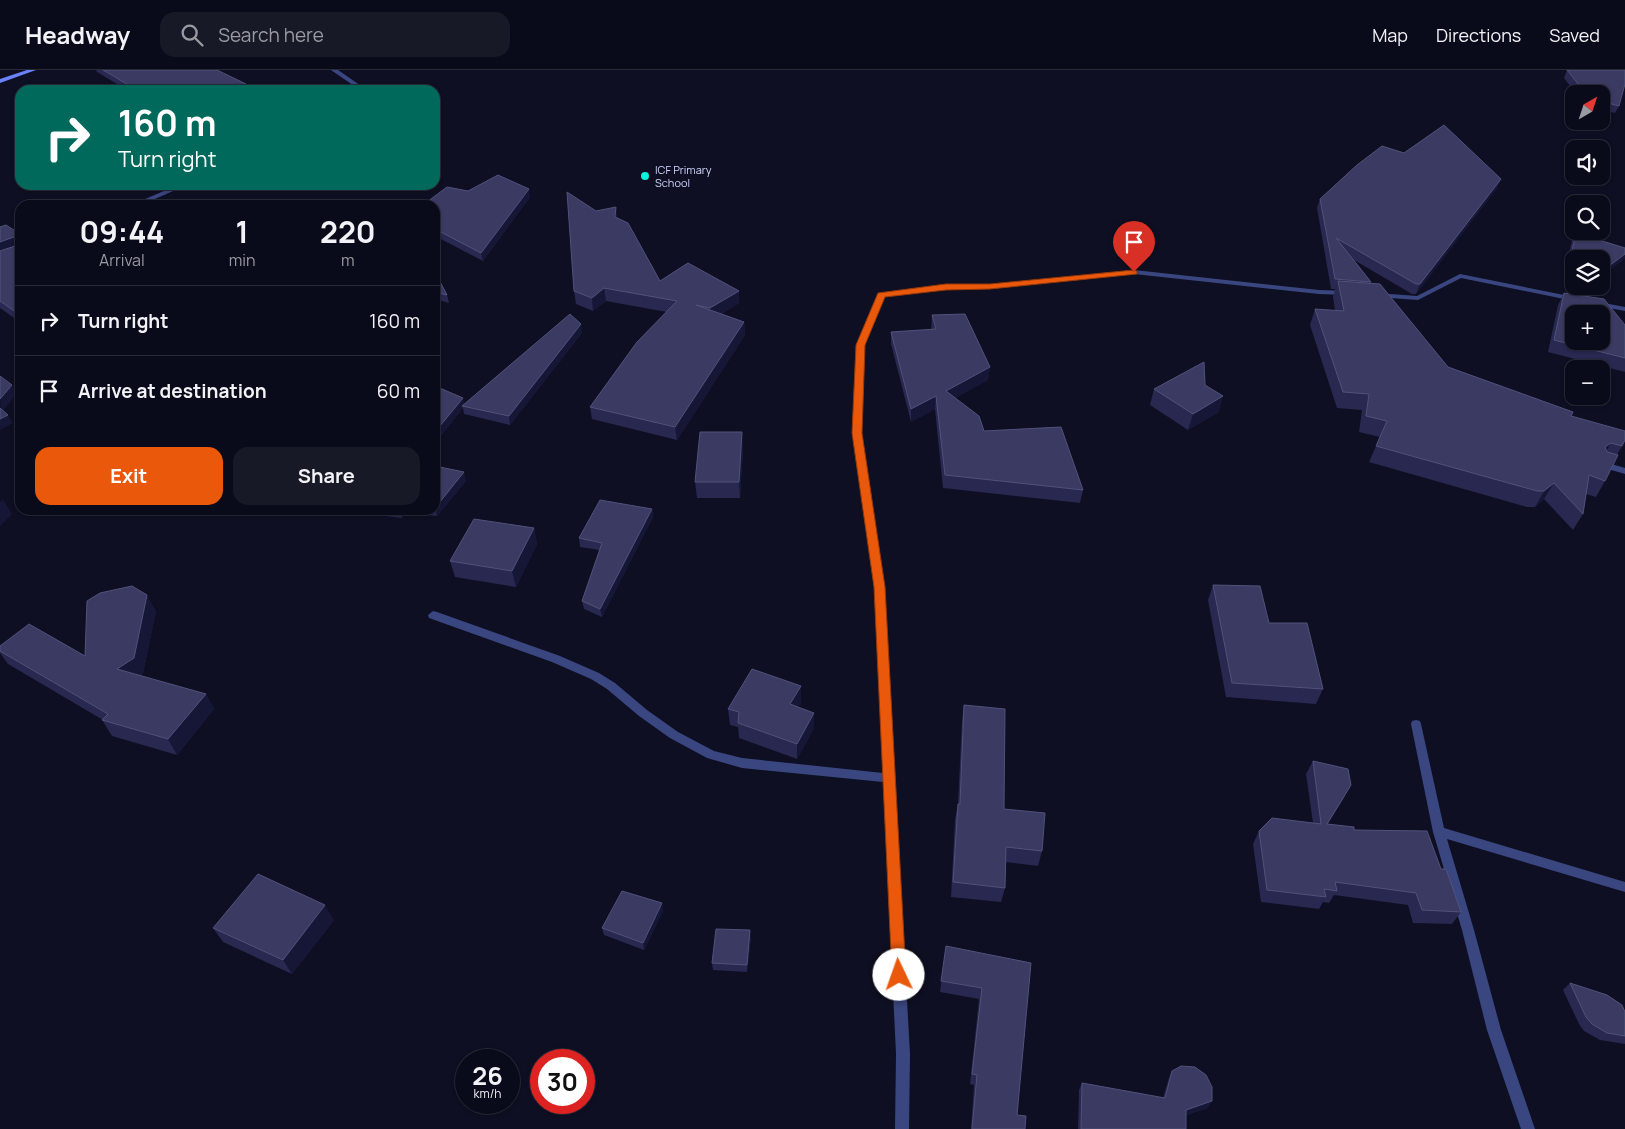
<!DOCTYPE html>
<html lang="en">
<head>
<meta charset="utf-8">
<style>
  :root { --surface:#0a0b1a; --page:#181927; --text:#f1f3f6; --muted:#999ba2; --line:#2a2b39; --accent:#ea580c }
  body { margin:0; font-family:Manrope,sans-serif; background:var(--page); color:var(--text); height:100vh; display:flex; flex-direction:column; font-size:19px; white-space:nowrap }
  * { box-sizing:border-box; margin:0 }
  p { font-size:16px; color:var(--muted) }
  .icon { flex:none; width:28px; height:28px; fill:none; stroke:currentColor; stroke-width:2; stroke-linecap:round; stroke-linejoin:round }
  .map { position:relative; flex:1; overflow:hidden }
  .panel { position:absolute; left:15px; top:130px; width:425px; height:315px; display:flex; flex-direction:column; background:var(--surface); border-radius:15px; box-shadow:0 1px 4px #0004,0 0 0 1px var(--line) }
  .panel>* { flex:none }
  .hud { position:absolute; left:15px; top:15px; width:425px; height:105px; border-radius:15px; box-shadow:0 1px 4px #0004,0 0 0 1px var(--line); background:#00695c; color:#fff; overflow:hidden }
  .needle { width:32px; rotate:39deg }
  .tools { position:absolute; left:1565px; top:15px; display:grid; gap:10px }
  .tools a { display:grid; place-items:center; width:45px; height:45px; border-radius:10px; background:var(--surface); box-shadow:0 1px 4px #0004,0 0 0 1px var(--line); font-size:25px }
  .speed { position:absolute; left:455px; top:979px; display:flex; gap:10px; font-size:25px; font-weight:700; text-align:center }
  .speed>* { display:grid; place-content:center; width:65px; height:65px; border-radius:50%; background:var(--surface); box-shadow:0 1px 4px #0004,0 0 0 1px var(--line); line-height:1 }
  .speed small { font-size:12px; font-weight:400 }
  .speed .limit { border:8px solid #d22; background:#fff; color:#111 }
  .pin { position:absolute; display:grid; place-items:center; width:42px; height:42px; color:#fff; margin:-51px -21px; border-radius:50% 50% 50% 0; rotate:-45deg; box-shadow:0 0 5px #0007 }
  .pin .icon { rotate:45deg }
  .me { position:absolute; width:55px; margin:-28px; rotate:357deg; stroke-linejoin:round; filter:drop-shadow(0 0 4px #0008) }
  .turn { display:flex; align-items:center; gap:18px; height:105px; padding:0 20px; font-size:22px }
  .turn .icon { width:65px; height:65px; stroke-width:2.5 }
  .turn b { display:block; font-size:35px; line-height:42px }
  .eta { display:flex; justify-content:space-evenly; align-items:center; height:85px; text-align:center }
  .eta b { font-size:30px; font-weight:700; line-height:35px }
  .action { display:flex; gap:10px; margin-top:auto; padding:10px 20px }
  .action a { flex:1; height:58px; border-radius:15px; background:var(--accent); color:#fff; font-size:20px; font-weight:700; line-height:58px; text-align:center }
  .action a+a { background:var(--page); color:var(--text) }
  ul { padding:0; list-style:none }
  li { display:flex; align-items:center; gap:15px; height:70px; padding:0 20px; border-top:1px solid var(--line) }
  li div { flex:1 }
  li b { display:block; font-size:19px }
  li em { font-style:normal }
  header { display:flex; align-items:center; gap:30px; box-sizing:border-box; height:70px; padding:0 25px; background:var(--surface); border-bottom:1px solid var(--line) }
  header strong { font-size:24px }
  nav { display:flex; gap:28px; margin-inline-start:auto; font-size:18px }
  .search { width:350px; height:45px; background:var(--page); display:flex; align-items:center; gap:12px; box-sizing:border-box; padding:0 18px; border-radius:15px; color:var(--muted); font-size:19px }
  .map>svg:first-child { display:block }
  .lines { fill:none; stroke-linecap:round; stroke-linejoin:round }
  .street { fill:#3a4680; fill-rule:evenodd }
  .secondary { fill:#6a83fb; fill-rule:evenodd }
  .wall { fill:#282850 }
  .shaded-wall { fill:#161636 }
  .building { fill:#3a3a63; stroke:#51527b; fill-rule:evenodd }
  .route { fill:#ea580c; stroke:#983908 }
  .poi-dot { fill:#06f4dc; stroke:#0e0f22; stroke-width:2 }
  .labels { text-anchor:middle; stroke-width:4; stroke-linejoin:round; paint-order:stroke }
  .far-poi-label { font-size:11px; fill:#d0d4fe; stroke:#0e0f22; text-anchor:start }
</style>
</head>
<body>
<header>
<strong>Headway</strong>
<div class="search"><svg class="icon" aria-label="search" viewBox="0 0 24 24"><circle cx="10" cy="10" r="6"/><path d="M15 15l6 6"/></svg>Search here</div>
<nav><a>Map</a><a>Directions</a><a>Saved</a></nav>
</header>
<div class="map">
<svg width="1625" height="1059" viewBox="0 0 1625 1059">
  <rect width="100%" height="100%" fill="#0e0f22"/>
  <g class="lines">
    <!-- street -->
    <path class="street" d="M 331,0 L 338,0 L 367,20 L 360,20 Z
      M 178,115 L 187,115 L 141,135 L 131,135 Z
      M 1134,200 L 1319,220 L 1347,221 L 1351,223 L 1347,225 L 1319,224 L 1134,204 L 990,219 L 946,219 L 884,227 L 864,275 L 861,363 L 884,517 L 910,984 L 909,1059 L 895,1059 L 896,984 L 883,712 L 742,698 L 707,688 L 670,668 L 639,646 L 607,619 L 591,609 L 552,592 L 429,548 L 428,545 L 433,541 L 437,542 L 560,586 L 599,603 L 615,613 L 647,640 L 678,662 L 714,681 L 742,688 L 883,703 L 874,517 L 853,363 L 856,275 L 877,225 L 881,223 L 946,215 L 990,215 Z
      M 1460,204 L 1574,227 L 1578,229 L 1574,231 L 1461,208 L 1418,230 L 1377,227 L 1373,225 L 1377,223 L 1417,226 Z
      M 1593,231 L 1625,237 L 1625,241 L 1593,235 Z
      M 1601,391 L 1625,398 L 1625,404 L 1598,396 L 1597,394 Z
      M 1416,650 L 1420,651 L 1421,654 L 1444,758 L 1625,812 L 1625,822 L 1447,769 L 1474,860 L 1501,960 L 1535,1059 L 1521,1059 L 1487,960 L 1462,860 L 1433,762 L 1411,654 L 1412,651 Z"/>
    <!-- secondary -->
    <path class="secondary" d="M 27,0 L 36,0 L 0,13 L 0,9 Z"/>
  </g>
  <!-- wall -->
  <path class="wall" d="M 96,0 L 217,0 L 248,20 L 127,20 L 97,2 Z
    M 1567,0 L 1619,36 L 1615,43 L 1601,39 L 1601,24 L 1576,24 L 1564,8 Z
    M 1404,83 L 1501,109 L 1497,118 L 1416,224 L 1412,224 L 1354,190 L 1371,212 L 1371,213 L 1448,297 L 1571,346 L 1622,376 L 1617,385 L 1605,411 L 1596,427 L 1586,424 L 1583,444 L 1573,460 L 1544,429 L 1535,437 L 1527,437 L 1369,392 L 1380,367 L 1359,362 L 1362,340 L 1337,338 L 1310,255 L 1315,239 L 1335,241 L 1333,227 L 1335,219 L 1331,219 L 1317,138 L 1320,129 Z
    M 468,121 L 530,127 L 483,191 L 435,166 L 435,135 Z
    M 596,141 L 618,148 L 660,211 L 739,221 L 739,233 L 721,244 L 744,252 L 745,265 L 677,370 L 592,349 L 590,337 L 667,242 L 606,231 L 593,241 L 576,234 L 574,221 Z
    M 0,157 L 20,164 L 20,252 L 0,238 Z
    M 1576,163 L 1625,178 L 1625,188 L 1601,207 L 1601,189 L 1574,189 L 1574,216 L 1590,216 L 1578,225 L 1625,255 L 1625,302 L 1548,282 L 1558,235 L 1564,223 L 1571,224 L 1567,193 L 1572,170 Z
    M 435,202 L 447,225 L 449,233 L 435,229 Z
    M 932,245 L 990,297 L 988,310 L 955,328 L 984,361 L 1083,420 L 1080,433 L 943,418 L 935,339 L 911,352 L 891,274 L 891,262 L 931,260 Z
    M 582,263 L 510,355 L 464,344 L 463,338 L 435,373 L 435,316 L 464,334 Z
    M 1205,315 L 1219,342 L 1188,360 L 1150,335 L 1154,319 Z
    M 743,378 L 740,428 L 697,428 L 695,412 Z
    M 435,396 L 466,411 L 437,446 L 405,443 L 402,448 L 354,442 L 351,440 L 435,440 Z
    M 652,439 L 653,447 L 602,547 L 584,539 L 582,531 L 600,480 L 580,477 L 579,468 Z
    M 534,458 L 537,474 L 516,517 L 455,507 L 450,491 Z
    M 1213,515 L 1269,553 L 1323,619 L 1316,634 L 1226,627 L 1208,530 Z
    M 156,541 L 143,603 L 140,606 L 206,624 L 214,639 L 177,685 L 112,666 L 102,650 L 103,650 L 8,594 L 0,583 L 0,576 L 85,586 Z
    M 801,632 L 798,637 L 814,643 L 814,658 L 797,689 L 739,668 L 738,657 L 730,655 L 728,639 Z
    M 964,635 L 1004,739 L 1042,781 L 1038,796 L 1005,792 L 1005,818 L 1001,832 L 951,827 L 955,749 L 958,734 L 962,651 Z
    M 1313,691 L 1344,728 L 1328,754 L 1354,760 L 1441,799 L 1461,842 L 1452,854 L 1413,853 L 1408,835 L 1334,825 L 1329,833 L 1323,832 L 1319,839 L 1261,832 L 1253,774 L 1259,761 L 1313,753 L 1306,704 Z
    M 663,841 L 644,880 L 604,865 L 602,858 Z
    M 334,850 L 292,904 L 223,872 L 213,858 Z
    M 751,867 L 747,902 L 713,900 L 712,893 Z
    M 946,876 L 1031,893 L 1017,1045 L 1025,1059 L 971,1059 L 974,1015 L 970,1014 L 979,929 L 940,922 Z
    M 1570,913 L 1625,942 L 1625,974 L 1600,970 L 1584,961 L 1579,954 L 1563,920 Z
    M 1172,1001 L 1208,1038 L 1186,1045 L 1186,1059 L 1078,1059 L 1079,1020 L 1082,1013 L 1163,1028 L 1169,1008 Z"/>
  <!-- shaded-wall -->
  <path class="shaded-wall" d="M 246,14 L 248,20 L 234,20 Z
    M 1501,109 L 1497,118 L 1416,224 L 1420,214 Z
    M 529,119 L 530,127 L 483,191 L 481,183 Z
    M 616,137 L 618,149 L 615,147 Z
    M 14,167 L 19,178 L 0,185 L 0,172 Z
    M 1625,184 L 1625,188 L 1601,207 L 1601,202 Z
    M 1584,216 L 1590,216 L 1578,226 L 1582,218 Z
    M 604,218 L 606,231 L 593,241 L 592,228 Z
    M 739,221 L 739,233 L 710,250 L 710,238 Z
    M 744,252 L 745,265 L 677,370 L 675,357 Z
    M 581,254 L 582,263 L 510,355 L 509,346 Z
    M 990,297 L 988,310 L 945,334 L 946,321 Z
    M 12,315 L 17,324 L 1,343 L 0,329 Z
    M 936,326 L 935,339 L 911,352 L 911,339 Z
    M 1223,326 L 1219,342 L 1188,360 L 1193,344 Z
    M 463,328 L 465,336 L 462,336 L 463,338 L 435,373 L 435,362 Z
    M 8,345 L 13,353 L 0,360 L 0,349 Z
    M 742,362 L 743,378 L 740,428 L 739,412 Z
    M 1611,373 L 1602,389 L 1605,377 Z
    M 464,402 L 466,411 L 437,446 L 435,438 Z
    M 1554,413 L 1544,429 L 1535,437 L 1544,421 Z
    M 3,429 L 12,444 L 0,456 L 0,432 Z
    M 652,439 L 653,447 L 602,547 L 600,539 Z
    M 400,440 L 405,440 L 405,443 L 402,448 Z
    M 534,458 L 537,474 L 516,517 L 512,501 Z
    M 147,525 L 156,541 L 143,603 L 127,615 L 117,599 Z
    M 801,616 L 801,632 L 791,650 L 790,634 Z
    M 206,624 L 214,639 L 177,685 L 168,669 Z
    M 814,643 L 814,658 L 797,689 L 797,674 Z
    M 1351,715 L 1344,728 L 1320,767 L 1327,754 Z
    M 662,833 L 663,841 L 644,880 L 643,873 Z
    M 325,835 L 334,850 L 292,904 L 283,890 Z
    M 750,860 L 751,867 L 747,902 L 747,895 Z
    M 1212,1031 L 1208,1038 L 1182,1046 L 1186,1040 Z"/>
  <!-- building -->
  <path class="building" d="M 103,0 L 217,0 L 246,14 L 234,20 L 137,20 Z
    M 1567,0 L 1625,0 L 1625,14 L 1619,36 L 1601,31 L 1601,24 L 1586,24 Z
    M 1444,55 L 1501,109 L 1420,214 L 1416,214 L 1336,168 L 1371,212 L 1335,209 L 1320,129 L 1357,95 L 1382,76 L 1404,83 Z
    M 498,105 L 529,119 L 481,183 L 435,159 L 435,135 L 423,135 L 447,117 L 468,121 Z
    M 567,122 L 596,141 L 616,137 L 615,147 L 628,153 L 660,211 L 688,193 L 739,221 L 710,238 L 696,235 L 744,252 L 675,357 L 590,337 L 637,272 L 677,231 L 604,218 L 592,228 L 574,221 Z
    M 6,155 L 20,164 L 20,245 L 0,231 L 0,181 L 15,176 L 16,169 L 14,167 L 0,172 L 0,157 Z
    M 1576,163 L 1625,178 L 1625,184 L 1601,202 L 1601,189 L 1574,189 L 1574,207 L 1571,185 Z
    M 435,202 L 447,225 L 435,222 Z
    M 1338,211 L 1380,214 L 1448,297 L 1573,342 L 1571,346 L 1625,361 L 1625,370 L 1622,376 L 1611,373 L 1605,377 L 1607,382 L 1618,385 L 1605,411 L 1589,405 L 1583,444 L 1554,413 L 1544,421 L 1537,421 L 1376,376 L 1387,351 L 1366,346 L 1369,324 L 1343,322 L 1315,239 L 1344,241 Z
    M 1564,223 L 1604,229 L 1625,255 L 1625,288 L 1554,270 ZM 1574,244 L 1601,244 L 1601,271 L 1574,271 Z
    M 570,244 L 581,254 L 509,346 L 462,336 Z
    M 965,244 L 990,297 L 946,321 L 979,346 L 984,361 L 1061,357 L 1083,420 L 945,405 L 936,326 L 911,339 L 891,262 L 936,259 L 932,245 Z
    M 1204,292 L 1205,315 L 1223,326 L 1193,344 L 1154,319 Z
    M 0,306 L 12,315 L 0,329 Z
    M 435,316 L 463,328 L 435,362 Z
    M 0,338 L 8,345 L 0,349 Z
    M 700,362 L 742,362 L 739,412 L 695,412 Z
    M 435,396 L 464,402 L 435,438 Z
    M 600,430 L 652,439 L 600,539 L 582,531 L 602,473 L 579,468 Z
    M 474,449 L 534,458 L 512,501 L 450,491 Z
    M 1213,515 L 1260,516 L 1269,553 L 1307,553 L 1323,619 L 1232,613 Z
    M 132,516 L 147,525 L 134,588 L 117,599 L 206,624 L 168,669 L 102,650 L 108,644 L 0,581 L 0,576 L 29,554 L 85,586 L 87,531 L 100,523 Z
    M 752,599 L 801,616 L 790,634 L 814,643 L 797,674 L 738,653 L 739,642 L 728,639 Z
    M 964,635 L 1005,639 L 1004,739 L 1045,743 L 1042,781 L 1006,777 L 1005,818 L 953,812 L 958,734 L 960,734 Z
    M 1313,691 L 1348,699 L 1351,715 L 1327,754 L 1354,757 L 1354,760 L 1427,761 L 1441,799 L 1446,799 L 1461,842 L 1422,840 L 1416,823 L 1335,812 L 1337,821 L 1324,819 L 1326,827 L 1267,820 L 1259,761 L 1272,748 L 1321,754 Z
    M 258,804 L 325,835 L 283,890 L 213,858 Z
    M 622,821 L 662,833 L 643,873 L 602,858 Z
    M 716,859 L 750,860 L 747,895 L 712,893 Z
    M 946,876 L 1031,893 L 1017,1045 L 1026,1046 L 1025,1059 L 972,1059 L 977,1005 L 972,1004 L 982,918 L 941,911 Z
    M 1570,913 L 1607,925 L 1622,935 L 1625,942 L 1625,966 L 1607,963 L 1592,954 L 1586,947 Z
    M 1181,996 L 1195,997 L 1206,1005 L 1212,1017 L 1212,1031 L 1186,1040 L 1186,1059 L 1081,1059 L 1082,1013 L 1165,1028 L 1172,1001 Z"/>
  <!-- route -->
  <path class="route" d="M 1134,200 L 1137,201 L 1137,204 L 990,219 L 946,220 L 885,227 L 865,275 L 862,363 L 885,517 L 906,905 L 904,910 L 899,912 L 894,910 L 892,905 L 874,517 L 852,363 L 856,275 L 878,223 L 946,214 L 990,214 Z"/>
  <!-- markers -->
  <circle class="poi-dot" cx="645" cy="106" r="5"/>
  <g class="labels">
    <!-- far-poi labels -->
    <g class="far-poi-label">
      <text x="655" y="104">ICF Primary<tspan x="655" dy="13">School</tspan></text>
    </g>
  </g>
</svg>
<div class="tools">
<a><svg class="needle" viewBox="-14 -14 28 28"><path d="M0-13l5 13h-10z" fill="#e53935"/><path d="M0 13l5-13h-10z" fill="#999ba2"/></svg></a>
<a><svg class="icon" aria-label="sound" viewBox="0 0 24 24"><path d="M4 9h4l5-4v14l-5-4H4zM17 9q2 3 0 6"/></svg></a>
<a><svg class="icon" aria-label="search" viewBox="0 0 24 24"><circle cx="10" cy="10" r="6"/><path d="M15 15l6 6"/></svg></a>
<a><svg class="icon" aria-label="layers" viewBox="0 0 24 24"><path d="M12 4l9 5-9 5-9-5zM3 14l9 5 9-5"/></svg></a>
<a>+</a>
<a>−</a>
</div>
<div class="speed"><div>26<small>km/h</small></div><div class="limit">30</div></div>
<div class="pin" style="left:1134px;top:202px;background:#d93025"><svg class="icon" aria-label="arrive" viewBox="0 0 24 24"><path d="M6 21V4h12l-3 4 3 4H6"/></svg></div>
<svg class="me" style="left:899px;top:905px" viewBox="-20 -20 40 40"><circle r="19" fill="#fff"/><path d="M0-13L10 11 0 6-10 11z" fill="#ea580c"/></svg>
<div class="hud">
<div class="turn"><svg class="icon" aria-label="right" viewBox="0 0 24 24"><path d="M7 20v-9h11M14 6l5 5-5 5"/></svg><div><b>160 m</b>Turn right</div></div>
</div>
<section class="panel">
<div class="eta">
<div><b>09:44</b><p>Arrival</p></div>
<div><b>1</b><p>min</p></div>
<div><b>220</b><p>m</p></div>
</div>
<ul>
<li><svg class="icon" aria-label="right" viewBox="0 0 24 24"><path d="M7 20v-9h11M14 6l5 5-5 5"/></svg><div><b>Turn right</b></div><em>160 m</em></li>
<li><svg class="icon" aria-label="arrive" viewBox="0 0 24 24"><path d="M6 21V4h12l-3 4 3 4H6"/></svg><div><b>Arrive at destination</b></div><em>60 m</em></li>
</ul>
<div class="action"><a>Exit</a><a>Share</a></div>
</section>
</div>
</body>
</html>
